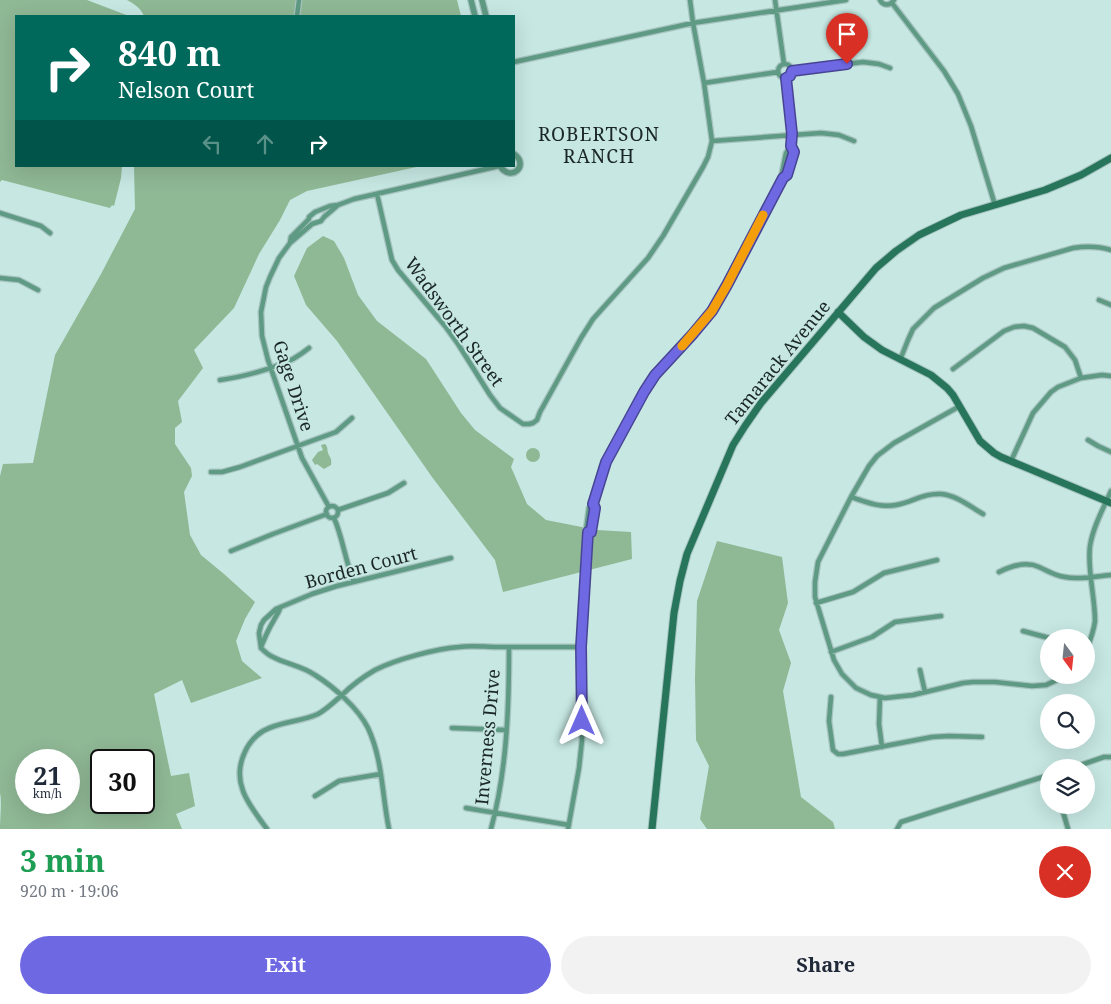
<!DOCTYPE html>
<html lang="en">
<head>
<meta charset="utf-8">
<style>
  :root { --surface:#fff; --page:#f2f2f3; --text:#1f2937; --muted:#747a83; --accent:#6e69e3 }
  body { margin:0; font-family:"Noto Serif",serif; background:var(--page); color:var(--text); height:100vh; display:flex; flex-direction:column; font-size:19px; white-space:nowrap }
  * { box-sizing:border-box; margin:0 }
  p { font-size:16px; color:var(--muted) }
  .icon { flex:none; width:28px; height:28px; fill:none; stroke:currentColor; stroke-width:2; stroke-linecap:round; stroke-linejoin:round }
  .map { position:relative; height:829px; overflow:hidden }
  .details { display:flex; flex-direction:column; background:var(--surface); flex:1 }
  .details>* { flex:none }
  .banner { position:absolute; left:15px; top:15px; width:500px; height:152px; border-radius:0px; box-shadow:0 5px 20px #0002; background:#00695c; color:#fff; overflow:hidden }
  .needle { width:32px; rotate:165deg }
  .buttons { position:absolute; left:1040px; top:629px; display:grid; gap:10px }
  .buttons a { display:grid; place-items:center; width:55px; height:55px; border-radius:50%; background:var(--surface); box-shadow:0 5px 20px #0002; font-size:25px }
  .speed { position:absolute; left:15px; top:749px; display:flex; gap:10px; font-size:25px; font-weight:700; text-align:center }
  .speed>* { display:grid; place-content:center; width:65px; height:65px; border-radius:50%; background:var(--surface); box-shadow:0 5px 20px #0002; line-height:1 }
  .speed small { font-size:12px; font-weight:400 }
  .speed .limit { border:2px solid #111; border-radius:8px; background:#fff; color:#111 }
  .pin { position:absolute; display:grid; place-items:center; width:42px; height:42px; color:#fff; margin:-51px -21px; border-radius:50% 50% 50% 0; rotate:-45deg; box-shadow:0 0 5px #0007 }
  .pin .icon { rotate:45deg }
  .me { position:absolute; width:55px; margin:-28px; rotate:0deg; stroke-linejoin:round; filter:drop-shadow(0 0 4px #0008) }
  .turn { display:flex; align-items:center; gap:18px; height:105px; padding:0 20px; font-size:22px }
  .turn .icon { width:65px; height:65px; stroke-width:2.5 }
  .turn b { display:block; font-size:35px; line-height:42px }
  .lanes { display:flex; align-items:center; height:48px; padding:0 20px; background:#0003; justify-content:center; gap:25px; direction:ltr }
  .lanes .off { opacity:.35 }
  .round { display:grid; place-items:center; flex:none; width:52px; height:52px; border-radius:26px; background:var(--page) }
  .summary { display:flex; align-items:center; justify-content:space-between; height:85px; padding:0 20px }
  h1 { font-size:30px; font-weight:700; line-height:38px; color:#1e9e55 }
  .button { display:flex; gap:10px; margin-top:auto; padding:10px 20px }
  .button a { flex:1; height:58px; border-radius:30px; background:var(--accent); color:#fff; font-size:20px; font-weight:700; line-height:58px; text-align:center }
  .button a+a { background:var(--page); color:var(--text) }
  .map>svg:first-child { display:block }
  .green { fill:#8fb895; fill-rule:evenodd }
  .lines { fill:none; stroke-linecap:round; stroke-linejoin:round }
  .minor-casing { stroke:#a7c4c0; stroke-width:7 }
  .tertiary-casing { stroke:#a7c4c0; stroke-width:8 }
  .secondary-casing { stroke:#a7c4c0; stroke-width:9 }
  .minor { stroke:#5f9a84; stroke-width:4.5 }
  .tertiary { stroke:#5f9a84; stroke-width:5.5 }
  .secondary { stroke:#27755b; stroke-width:7 }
  .route-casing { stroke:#484494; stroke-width:12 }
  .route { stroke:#6e69e3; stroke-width:9 }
  .slow { stroke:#f59e0b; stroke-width:9 }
  .labels { text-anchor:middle; stroke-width:4; stroke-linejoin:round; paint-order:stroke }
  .street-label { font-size:18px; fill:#1b2726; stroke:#c6e7e2 }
  .neighbourhood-label { font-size:19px; letter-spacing:1px; fill:#1b2726; stroke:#c6e7e2 }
</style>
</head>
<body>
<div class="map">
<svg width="1111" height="829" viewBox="0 0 1111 829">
  <rect width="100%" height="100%" fill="#c6e7e2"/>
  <!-- green -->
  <path class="green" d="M 0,0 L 87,0 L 129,16 L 16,16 L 16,166 L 122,166 L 121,178 L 114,206 L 112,205 L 110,208 L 2,180 L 0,182 Z
    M 127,0 L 457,0 L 461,16 L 144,16 C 141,8 134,4 127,0 Z
    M 134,166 L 421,166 L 307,191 L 290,200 L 280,220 L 259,254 L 234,308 L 194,350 L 203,368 L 178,401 L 182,422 L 175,428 L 175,444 L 191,468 L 192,476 L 184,492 L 190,535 L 201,555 L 224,574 L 255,602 L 245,619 L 236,641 L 242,661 L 262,678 L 191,703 L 182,680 L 154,694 L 171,776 L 189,773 L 195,806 L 176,814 L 182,829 L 0,829 C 0,820 2,800 0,793 L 0,476 L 3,464 L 33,463 L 55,355 L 101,274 L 135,209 ZM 26,760 L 69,760 L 69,802 L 26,802 ZM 101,760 L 144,760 L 144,802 L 101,802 Z
    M 323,236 L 334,241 L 344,258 L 358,295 L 377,321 L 426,359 L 461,413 L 475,430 L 514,459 L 511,467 L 527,504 L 546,520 L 597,530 L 631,532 L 632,559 L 503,592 L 495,560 L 432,477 L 337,341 L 306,305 L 294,276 L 307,248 Z
    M 325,444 C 328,447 327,449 328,453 C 330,458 332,458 331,465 L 324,469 L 317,464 L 315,465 L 312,460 L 318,452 L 323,450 L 321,445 Z
    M526 455a7 7 0 1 1 14 0a7 7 0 1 1-14 0Z
    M 717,541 L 782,557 L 788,603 L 779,630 L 791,663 L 783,691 L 801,797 L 833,822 L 835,829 L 707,829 L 700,819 L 709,766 L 696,740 L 695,678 L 697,601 Z"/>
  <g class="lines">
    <defs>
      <path id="minor" d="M 775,0 L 784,64
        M 880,0 C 883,6 890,6 894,0
        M 892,3 L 944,71 L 958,94 L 971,126 L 995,205
        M 297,16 L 299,0
        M 514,62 L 693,23 L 846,0
        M778 71a7 7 0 1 1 14 0a7 7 0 1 1-14 0Z
        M 791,71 L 863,62 L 879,64 L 890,68
        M 704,83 L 778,72
        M 712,141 L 821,133 L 839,135 L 854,141
        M 783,178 L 782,173 L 786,153 L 791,146 L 792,134 L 786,78
        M 377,194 L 392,260 L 398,270 L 445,326 L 458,344 L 490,395 L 500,408 L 523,424 L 529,424 L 533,423 L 537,420 L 540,412 L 581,338 L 593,319 L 648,258 L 663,236 L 703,167 L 708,157 L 712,141 L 704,83 L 693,23 L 690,0
        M 0,213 L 41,226 L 50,233
        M 290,243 L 312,224 L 321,221 L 324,217 L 338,205
        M 0,278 L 19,280 L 38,290
        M 1099,300 L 1111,305
        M 900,360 L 908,340 L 913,329 L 934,308 L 983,278 L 1004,268 L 1073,248 C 1086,246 1098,246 1111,250
        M 953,369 L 1004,331 L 1014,327 L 1024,326 L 1033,328 L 1065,347 L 1075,360 L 1081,378
        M 220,380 C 243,377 272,369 293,359 C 298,356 304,352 309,348
        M 960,406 L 894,443 L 877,456 L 869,466 L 851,497 L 818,562 L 815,582 L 815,597 L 834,660 L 842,674 L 856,688 L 871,695 L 885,698 L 913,695 L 963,683 L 973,682 L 995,682 L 1032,686 L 1046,685 L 1057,680 L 1065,675
        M 1088,440 L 1098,446 L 1111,452
        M 1011,461 L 1033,413 L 1051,392 L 1058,387 L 1081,378 L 1102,375 L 1111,376
        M 211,472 L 222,472 L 240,467 L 336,432 L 352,418
        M 851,497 C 866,502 880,508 896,505 C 913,502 923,493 941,494 C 956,495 971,507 983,514
        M326 512a6 6 0 1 1 12 0a6 6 0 1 1-12 0Z
        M 329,507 L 302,458 L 268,360 L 262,336 L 261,312 L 266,287 L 270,277 L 279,258 L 290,243 L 291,237 L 309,219 L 309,217 L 315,212 L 330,206 L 338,205 L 354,199 L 499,166
        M 338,510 L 388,493 L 404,483
        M 334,518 C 343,538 345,561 354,582
        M 588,533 L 591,532 L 595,508 L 593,504
        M 231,551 L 273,534 L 327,514
        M 999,572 C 1011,566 1026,561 1039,567 C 1048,571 1055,576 1065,577 C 1079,580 1096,576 1111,575
        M 816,603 L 853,592 L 884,573 L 937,560
        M 1023,631 L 1049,638
        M 261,647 C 265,637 269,628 274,620 C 276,615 279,613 280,608
        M 261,648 C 264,651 268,655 273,657 C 286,664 302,666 315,675 C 334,687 358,708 368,728 C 383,760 382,796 389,829
        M 261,648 L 259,633 L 261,625 L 264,620 L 276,609 L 312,594 L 337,586 L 451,558
        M 1086,651 C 1090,641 1094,631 1095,621 C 1095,596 1087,570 1090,546 C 1093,527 1103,509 1111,491
        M 831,652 L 872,637 L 895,622 L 941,616
        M 920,670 L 925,692
        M 831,697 L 829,721 L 833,750 L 838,754 L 843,754 L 932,737 L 949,736 L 982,737
        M 880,697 L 879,724 L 882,747
        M 452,728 L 506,730
        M 1072,768 L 1104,757 L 1111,757
        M 315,796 L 339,781 L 381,774
        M 1061,805 L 1068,829
        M 466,808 L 569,825
        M 267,829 C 250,806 231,784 244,754 C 248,744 255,736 263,731 C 280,721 301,722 318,714 C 327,709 334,702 342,695 C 352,685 363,677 375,670 C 397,659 435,649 459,647 C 472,645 485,647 497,647 C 525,647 553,647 581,647
        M 491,829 C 507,770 509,708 509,647
        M 568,829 L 579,768 L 582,740 L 581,647 L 588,533 L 586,530 L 589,508 L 593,504 L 606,462 L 644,392 L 655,375 L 692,335 L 712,311 L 727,285 L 783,178 L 787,175 L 794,152 L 791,146
        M 897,829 L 901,822 L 1049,775"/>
      <path id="tertiary" d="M 471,0 L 475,16
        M 482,0 L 486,16
        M 500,166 C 511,183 530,165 514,154"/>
      <path id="secondary" d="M 838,312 L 864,337 L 882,350 L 931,375 L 947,388 L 953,395 L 980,441 L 994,453 L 1001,457 L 1111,503
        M 652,829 L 674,613 L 680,581 L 687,554 L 733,445 L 745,426 L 761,403 L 876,268 L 896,251 L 919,235 L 961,215 L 1045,190 L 1081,175 L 1111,158"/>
    </defs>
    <!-- minor casing -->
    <use href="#minor" class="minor-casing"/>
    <!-- tertiary casing -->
    <use href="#tertiary" class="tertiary-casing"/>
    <!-- secondary casing -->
    <use href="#secondary" class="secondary-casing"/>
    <!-- minor -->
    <use href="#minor" class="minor"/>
    <!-- tertiary -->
    <use href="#tertiary" class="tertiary"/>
    <!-- secondary -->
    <use href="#secondary" class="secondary"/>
  </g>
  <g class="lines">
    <defs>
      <path id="route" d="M 582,721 L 581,647 L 588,532 L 591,532 L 595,508 L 593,504 L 606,462 L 644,392 L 655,375 L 692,335 L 712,311 L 727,285 L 783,178 L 787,175 L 794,152 L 791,146 L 792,134 L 786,78 L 790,76 L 792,71 L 847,64"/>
    </defs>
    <!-- route casing -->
    <use href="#route" class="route-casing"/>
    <!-- route -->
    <use href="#route" class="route"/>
    <!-- slow -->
    <path class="slow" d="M 682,346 L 712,311 L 727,285 L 763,215"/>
  </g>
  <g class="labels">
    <!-- street labels -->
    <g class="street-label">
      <text transform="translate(454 322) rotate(54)" y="6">Wadsworth Street</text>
      <text transform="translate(778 363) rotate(-51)" y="6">Tamarack Avenue</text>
      <text transform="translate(293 386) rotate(72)" y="6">Gage Drive</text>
      <text transform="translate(361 568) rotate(-15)" y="6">Borden Court</text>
      <text transform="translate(488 737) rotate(-85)" y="6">Inverness Drive</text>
    </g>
    <!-- neighbourhood labels -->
    <g class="neighbourhood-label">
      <text x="599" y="141">ROBERTSON<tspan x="599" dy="22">RANCH</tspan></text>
    </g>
  </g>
</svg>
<div class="buttons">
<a><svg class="needle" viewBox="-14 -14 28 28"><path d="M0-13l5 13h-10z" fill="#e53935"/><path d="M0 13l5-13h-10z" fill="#747a83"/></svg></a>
<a><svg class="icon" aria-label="search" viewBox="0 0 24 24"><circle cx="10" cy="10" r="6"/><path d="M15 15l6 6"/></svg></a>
<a><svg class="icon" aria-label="layers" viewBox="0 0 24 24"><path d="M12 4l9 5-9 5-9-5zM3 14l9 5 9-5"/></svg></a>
</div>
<div class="speed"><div>21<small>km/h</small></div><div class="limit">30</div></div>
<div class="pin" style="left:847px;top:64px;background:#d93025"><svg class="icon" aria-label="arrive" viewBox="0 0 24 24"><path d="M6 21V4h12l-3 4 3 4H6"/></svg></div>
<svg class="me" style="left:582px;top:721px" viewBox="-20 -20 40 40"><path d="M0-17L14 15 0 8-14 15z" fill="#6e69e3" stroke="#fff" stroke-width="4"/></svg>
<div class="banner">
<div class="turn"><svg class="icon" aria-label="right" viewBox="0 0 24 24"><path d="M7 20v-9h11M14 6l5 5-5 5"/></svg><div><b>840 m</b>Nelson Court</div></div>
<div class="lanes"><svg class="icon off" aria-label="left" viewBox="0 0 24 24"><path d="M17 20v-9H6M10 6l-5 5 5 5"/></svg><svg class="icon off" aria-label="ahead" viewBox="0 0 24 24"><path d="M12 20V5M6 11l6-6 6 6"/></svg><svg class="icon" aria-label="right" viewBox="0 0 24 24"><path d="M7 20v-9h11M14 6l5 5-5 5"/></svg></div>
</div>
</div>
<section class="details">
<div class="summary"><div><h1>3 min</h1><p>920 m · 19:06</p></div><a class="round" style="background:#d93025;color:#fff"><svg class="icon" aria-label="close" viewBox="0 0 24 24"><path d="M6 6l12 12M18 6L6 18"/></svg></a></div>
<div class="button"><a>Exit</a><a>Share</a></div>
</section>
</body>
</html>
